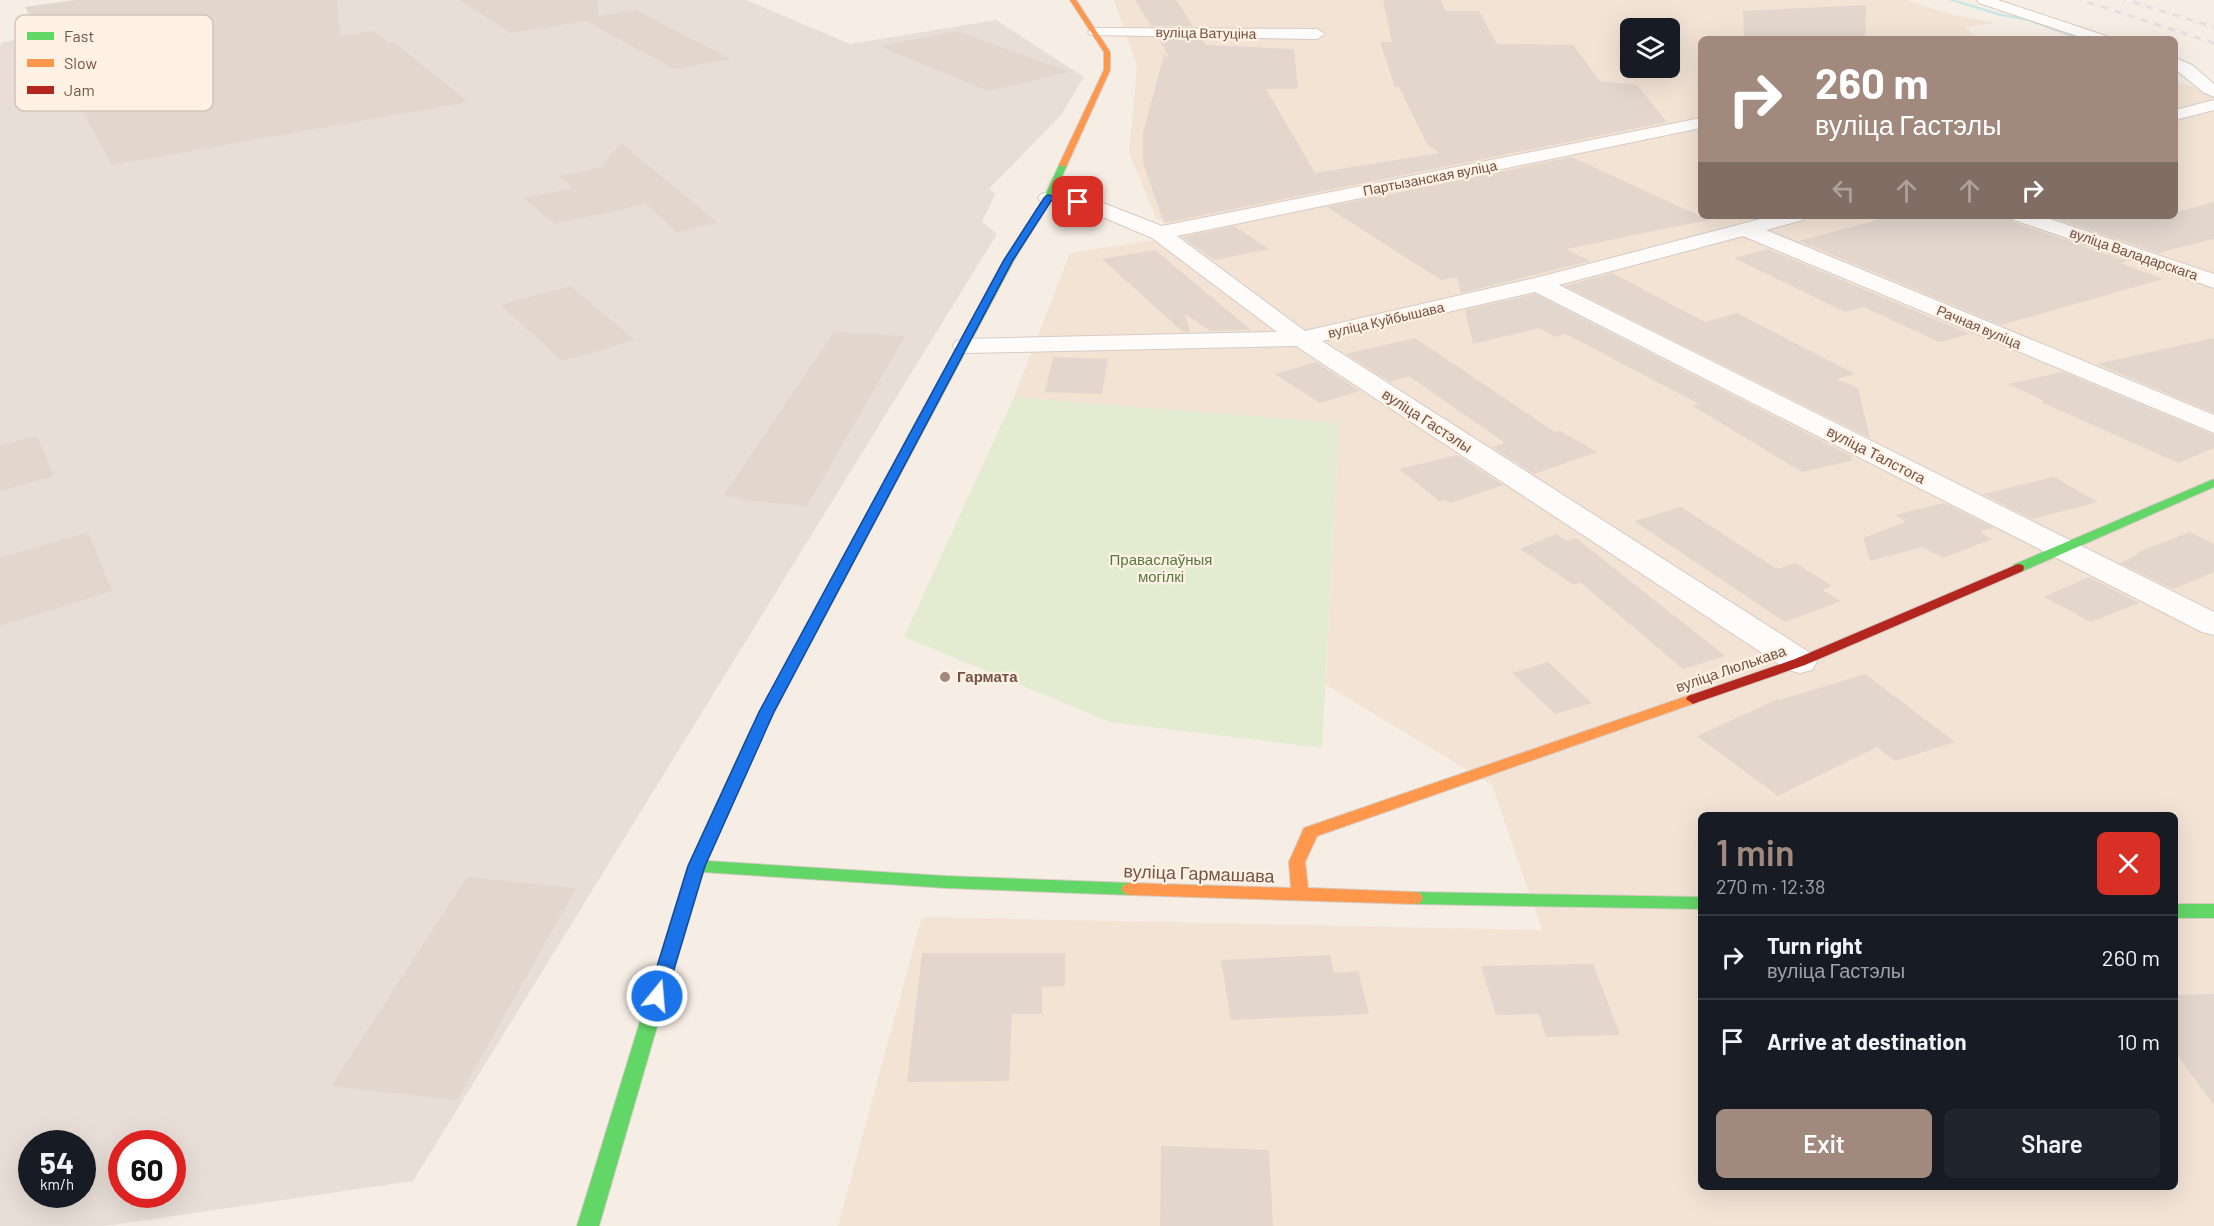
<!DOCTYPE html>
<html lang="en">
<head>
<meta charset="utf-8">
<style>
  :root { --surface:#171b24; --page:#20242c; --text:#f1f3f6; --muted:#9ea1a6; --line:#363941; --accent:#a1897e }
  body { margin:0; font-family:Barlow,sans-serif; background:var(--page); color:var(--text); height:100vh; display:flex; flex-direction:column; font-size:22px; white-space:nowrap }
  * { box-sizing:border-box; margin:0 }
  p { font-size:20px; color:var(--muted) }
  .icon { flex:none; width:33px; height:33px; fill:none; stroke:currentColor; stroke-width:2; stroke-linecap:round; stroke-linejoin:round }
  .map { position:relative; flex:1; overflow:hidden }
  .drawer { position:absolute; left:1698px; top:812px; width:480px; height:378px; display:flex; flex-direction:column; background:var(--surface); border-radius:9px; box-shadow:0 6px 24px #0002 }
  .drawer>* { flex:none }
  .banner { position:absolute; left:1698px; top:36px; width:480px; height:183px; border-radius:9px; box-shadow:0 6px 24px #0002; background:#a1897e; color:#fff; overflow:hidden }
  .tools { position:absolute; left:1620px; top:18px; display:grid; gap:12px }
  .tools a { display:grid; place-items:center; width:60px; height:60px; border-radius:9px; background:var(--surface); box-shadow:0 6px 24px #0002; font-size:30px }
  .speed { position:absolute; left:18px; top:1130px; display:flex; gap:12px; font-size:30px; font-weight:700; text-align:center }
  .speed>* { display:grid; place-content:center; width:78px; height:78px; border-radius:50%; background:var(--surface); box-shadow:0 6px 24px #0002; line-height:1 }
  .speed small { font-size:15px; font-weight:400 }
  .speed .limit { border:9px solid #d22; background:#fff; color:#111 }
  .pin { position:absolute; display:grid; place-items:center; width:51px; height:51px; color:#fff; margin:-26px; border-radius:12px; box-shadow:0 3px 9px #0006 }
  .me { position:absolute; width:66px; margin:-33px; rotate:17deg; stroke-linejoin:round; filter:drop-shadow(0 0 4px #0008) }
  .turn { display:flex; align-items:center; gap:21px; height:126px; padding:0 18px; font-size:27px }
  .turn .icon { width:78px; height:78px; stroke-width:2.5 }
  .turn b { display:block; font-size:42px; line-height:51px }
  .lanes { display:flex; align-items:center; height:57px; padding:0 18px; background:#0003; justify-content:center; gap:30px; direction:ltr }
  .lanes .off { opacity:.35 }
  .round { display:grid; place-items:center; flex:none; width:63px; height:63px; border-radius:9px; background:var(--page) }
  .head { display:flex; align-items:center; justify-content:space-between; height:102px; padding:0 18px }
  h1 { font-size:36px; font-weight:600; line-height:45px; color:var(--accent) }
  .primary-button { display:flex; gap:12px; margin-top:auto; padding:12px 18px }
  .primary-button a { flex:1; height:69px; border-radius:9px; background:var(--accent); color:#fff; font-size:24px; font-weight:600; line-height:69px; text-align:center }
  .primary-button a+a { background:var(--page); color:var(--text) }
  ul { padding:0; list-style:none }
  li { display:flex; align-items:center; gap:18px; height:84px; padding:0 18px; border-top:2px solid var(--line) }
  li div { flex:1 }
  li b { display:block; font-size:22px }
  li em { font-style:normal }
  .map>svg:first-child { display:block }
  .residential { fill:#f2e3d5; fill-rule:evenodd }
  .industrial { fill:#e8ded7; fill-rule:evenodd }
  .green { fill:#e3ebd0 }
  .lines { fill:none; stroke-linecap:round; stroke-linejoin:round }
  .stream { fill:#c8e6e5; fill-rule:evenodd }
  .building { fill:#e2d6cd }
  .street-casing { stroke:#d7cbc4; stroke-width:2 }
  .fast-casing { stroke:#d6cac2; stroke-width:2 }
  .slow-casing { stroke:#d6cac2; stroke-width:2 }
  .jam-casing { stroke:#d6cac2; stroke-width:2 }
  .street { fill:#fefcfb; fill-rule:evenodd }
  .fast { fill:#63d668; fill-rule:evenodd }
  .slow { fill:#ff974d; fill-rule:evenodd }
  .jam { fill:#b3261e; fill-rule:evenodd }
  .rail-casing { stroke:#e3e0e3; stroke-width:3 }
  .rail { stroke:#fff2e5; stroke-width:2; stroke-dasharray:7; stroke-linecap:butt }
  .route { fill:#1a73e8; stroke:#114b97; stroke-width:1.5 }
  .poi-dot { fill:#a1897e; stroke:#fff2e5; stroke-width:2 }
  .labels { text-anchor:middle; stroke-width:4.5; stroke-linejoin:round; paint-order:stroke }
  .far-street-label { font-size:14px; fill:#735247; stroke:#fff2e5 }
  .street-label { font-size:15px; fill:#735247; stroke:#fff2e5 }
  .park-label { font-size:15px; fill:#56783f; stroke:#fff2e5 }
  .poi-label { font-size:15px; font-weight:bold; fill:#735247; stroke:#fff2e5; text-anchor:start }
  .near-street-label { font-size:18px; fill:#735247; stroke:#fff2e5 }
  .key { fill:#fff2e5; stroke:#d5c2b6; stroke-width:1.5 }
  .key-label { font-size:16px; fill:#735247 }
</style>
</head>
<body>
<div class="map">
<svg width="2214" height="1226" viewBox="0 0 2214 1226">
  <rect width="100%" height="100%" fill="#f6eee5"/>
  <!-- residential -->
  <path class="residential" d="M 1114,0 L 1906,0 L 1950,14 L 1997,23 L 1965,27 L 1978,39 L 1701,39 L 1701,216 L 2175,216 L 2175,82 L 2214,92 L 2214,1226 L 838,1226 L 922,917 L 1542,930 L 1492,785 L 1326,685 L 1339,424 L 1014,397 L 1070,253 L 1186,235 L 1156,218 L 1129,153 L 1137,66 ZM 1630,28 L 1670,28 L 1670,68 L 1630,68 ZM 1701,814 L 2175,814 L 2175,1186 L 1701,1186 Z"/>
  <!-- industrial -->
  <path class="industrial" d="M 291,0 L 746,0 L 850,44 L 996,20 L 1084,77 L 1061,115 L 989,189 L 995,194 L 982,222 L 997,234 L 413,1181 L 105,1226 L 0,1226 L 0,46 L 2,42 ZM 32,1143 L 82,1143 L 82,1194 L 32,1194 ZM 122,1143 L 172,1143 L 172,1194 L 122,1194 Z"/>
  <!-- green -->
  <path class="green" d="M 1014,397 L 1339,423 L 1322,748 L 1110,722 L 904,637 Z"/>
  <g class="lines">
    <!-- stream -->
    <path class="stream" d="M 1948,0 L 1956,0 L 2003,14 L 2031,19 L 2085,39 L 2077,39 L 2028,21 L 2000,16 Z"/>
  </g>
  <!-- building -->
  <path class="building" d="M 75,0 L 337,0 L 340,36 L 374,31 L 389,43 L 393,42 L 468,102 L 112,165 L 25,7 Z
    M 459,0 L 597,0 L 598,16 L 636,10 L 731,59 L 674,69 L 586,21 L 511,33 Z
    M 1135,0 L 1176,0 L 1193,26 L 1151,26 Z
    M 1383,0 L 1441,0 L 1445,11 L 1479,11 L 1497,44 L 1573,45 L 1600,81 L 1637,85 L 1667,122 L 1164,223 L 1143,163 L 1143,133 L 1164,55 L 1169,57 L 1158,38 L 1202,39 L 1206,45 L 1294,49 L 1298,89 L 1266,89 L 1315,173 L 1440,153 L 1428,146 L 1399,87 L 1395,87 L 1380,42 L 1392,42 Z
    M 1866,5 L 1865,39 L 1744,39 L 1743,11 Z
    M 957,31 L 1070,72 L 987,91 L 880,46 Z
    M 621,143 L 718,223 L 677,232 L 646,204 L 554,224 L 524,198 L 573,188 L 559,176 L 604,167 L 602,165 Z
    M 1572,157 L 1708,220 L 1566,249 L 1590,261 L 1461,293 L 1457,277 L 1441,280 L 1327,207 Z
    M 2214,202 L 2214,239 L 2158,253 L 2048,216 L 2175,216 L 2175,213 Z
    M 1892,216 L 2009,216 L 2013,222 L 2127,261 L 2120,263 L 2163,279 L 2001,325 L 1799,241 Z
    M 1234,226 L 1269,249 L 1214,260 L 1182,237 Z
    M 1768,249 L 1970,334 L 1939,342 L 1864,307 L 1845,312 L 1734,258 Z
    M 1155,250 L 1251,330 L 1211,331 L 1185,314 L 1190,332 L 1183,332 L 1102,259 Z
    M 1612,273 L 1705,322 L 1737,313 L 1855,374 L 1837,379 L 1858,388 L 1870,438 L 1565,286 Z
    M 570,286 L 635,340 L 562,361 L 501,305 Z
    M 1535,294 L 1853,457 L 1850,458 L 1854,460 L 1802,472 L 1693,406 L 1699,404 L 1566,334 L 1555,337 L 1539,328 L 1473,344 L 1465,310 Z
    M 834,332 L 905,336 L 807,506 L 740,500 L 742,498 L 723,496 Z
    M 1415,338 L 1555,432 L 1560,431 L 1597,452 L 1534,474 L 1492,447 L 1505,443 L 1409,376 L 1390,382 L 1346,354 Z
    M 2214,338 L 2214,413 L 2097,364 Z
    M 1053,357 L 1108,359 L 1102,394 L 1045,392 Z
    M 1316,362 L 1360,391 L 1320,403 L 1275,374 Z
    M 2063,372 L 2214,435 L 2214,448 L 2178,463 L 2041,402 L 2044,401 L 2008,384 Z
    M 37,436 L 54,476 L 0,491 L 0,446 Z
    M 1457,455 L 1503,485 L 1450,503 L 1446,500 L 1439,501 L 1399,469 Z
    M 2054,477 L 2098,502 L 2032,519 L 1983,494 Z
    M 1944,503 L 1994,528 L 1979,532 L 1992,539 L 1943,558 L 1922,547 L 1870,561 L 1863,538 L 1906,522 L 1895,515 Z
    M 1681,507 L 1777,569 L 1795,563 L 1832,586 L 1822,590 L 1841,601 L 1785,622 L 1634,521 Z
    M 88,532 L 112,591 L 0,626 L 0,558 Z
    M 2190,532 L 2214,544 L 2214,572 L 2173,589 L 2120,563 L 2139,554 L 2136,553 Z
    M 1556,534 L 1567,541 L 1576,538 L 1725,656 L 1683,669 L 1580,582 L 1574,585 L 1520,549 Z
    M 2089,577 L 2139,603 L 2091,622 L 2044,597 Z
    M 1548,662 L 1592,703 L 1555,714 L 1512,673 Z
    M 1865,674 L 1955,742 L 1895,761 L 1877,747 L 1778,796 L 1697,736 L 1778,699 L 1780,700 Z
    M 467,877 L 576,888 L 457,1100 L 331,1086 Z
    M 922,953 L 1065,953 L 1065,986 L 1042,987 L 1042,1014 L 1012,1014 L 1009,1081 L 907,1082 Z
    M 1330,955 L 1334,973 L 1358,971 L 1369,1014 L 1231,1020 L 1221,960 Z
    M 1593,964 L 1620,1035 L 1546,1037 L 1539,1014 L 1496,1015 L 1481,966 Z
    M 2214,994 L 2214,1105 L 2175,1052 L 2175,995 Z
    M 1161,1146 L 1269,1150 L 1273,1226 L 1160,1226 Z"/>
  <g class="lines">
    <defs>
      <path id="street" d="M 1977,0 L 1998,0 L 2106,36 L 2109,39 L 2086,39 L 1979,3 Z
        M 1095,28 L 1317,29 L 1325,34 L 1317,39 L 1090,35 L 1088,32 Z
        M 2175,58 L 2192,65 L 2214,84 L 2214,97 L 2203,92 L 2175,69 Z
        M 2214,100 L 2214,110 L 2175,120 L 2175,110 Z
        M 1701,118 L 1701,128 L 1177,236 L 1305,331 L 1535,278 L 1772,216 L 1806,216 L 1803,220 L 1766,230 L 2214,415 L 2214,433 L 1743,236 L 1559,285 L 2214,612 L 2214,635 L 2202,632 L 1535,292 L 1322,341 L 1812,654 L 1817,662 L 1812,670 L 1800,673 L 1788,670 L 1296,346 L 965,353 L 956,351 L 953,346 L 956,341 L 965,339 L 1277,332 L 1152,238 L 1091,212 L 1041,202 L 1038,198 L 1041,194 L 1048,192 L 1103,203 L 1162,226 Z
        M 2011,216 L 2041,216 L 2214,274 L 2214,288 L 2014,220 Z"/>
      <path id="fast" d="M 1060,163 L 1067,165 L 1052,198 L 1014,260 L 921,435 L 919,437 L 911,437 L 909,435 L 1004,260 L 1044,198 Z
        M 2214,479 L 2214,487 L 2023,571 L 2018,572 L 2012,568 L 2013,565 Z
        M 757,726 L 762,728 L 764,731 L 707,861 L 946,876 L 1130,883 L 1136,885 L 1139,889 L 1136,893 L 1130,895 L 946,888 L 702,872 L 599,1226 L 577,1226 L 688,866 L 750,731 L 752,728 Z
        M 1414,892 L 1701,897 L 1701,909 L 1414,904 L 1408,903 L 1405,898 L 1408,893 Z
        M 2175,904 L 2214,904 L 2214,918 L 2175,918 Z"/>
      <path id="slow" d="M 1070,0 L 1076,0 L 1110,52 L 1110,70 L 1067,165 L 1063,167 L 1059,165 L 1104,70 L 1104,52 Z
        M 915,432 L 921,435 L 764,731 L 762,734 L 752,734 L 750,731 L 909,435 Z
        M 1693,694 L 1700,699 L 1698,702 L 1317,836 L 1305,862 L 1308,888 L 1414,892 L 1420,893 L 1423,898 L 1420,903 L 1414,904 L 1130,895 L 1124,893 L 1121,889 L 1124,885 L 1130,883 L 1291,888 L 1289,862 L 1304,828 Z"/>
      <path id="jam" d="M 2018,564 L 2023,565 L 2024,568 L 2023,571 L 1805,665 L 1698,702 L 1693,704 L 1686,699 L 1688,696 L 1795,659 Z"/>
    </defs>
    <!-- street casing -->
    <use href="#street" class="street-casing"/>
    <!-- fast casing -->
    <use href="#fast" class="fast-casing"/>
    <!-- slow casing -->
    <use href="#slow" class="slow-casing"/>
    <!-- jam casing -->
    <use href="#jam" class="jam-casing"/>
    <!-- street -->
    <use href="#street" class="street"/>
    <!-- fast -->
    <use href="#fast" class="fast"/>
    <!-- slow -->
    <use href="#slow" class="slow"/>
    <!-- jam -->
    <use href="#jam" class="jam"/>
    <defs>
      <path id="rail" d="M 2081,0 L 2214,43
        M 2126,0 L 2214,27"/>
    </defs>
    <!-- rail casing -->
    <use href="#rail" class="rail-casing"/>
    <!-- rail -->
    <use href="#rail" class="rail"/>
  </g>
  <!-- route -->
  <path class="route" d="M 1048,195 L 1082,202 L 1078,205 L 1051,201 L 1013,260 L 774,712 L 705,866 L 666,996 L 664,1002 L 657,1004 L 651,1002 L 648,996 L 688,866 L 759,712 L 1004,260 L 1044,198 Z"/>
  <!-- markers -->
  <circle class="poi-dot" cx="945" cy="677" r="6"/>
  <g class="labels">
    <!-- far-street labels -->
    <g class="far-street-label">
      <text transform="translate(1206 33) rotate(1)" y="5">вуліца Ватуціна</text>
      <text transform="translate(1430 178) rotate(-11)" y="5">Партызанская вуліца</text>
      <text transform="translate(2134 254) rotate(19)" y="5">вуліца Валадарскага</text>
      <text transform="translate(1386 320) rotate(-13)" y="5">вуліца Куйбышава</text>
      <text transform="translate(1979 327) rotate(23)" y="5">Рачная вуліца</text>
    </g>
    <!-- street labels -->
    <g class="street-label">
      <text transform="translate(1427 421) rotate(33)" y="5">вуліца Гастэлы</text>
      <text transform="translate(1876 455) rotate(27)" y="5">вуліца Талстога</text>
      <text transform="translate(1731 669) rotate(-19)" y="5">вуліца Люлькава</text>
    </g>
    <!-- park labels -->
    <g class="park-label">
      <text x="1161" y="565">Праваслаўныя<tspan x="1161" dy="17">могілкі</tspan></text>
    </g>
    <!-- poi labels -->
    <g class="poi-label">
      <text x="957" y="682">Гармата</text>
    </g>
    <!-- near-street labels -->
    <g class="near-street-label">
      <text transform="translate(1199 874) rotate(2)" y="6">вуліца Гармашава</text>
    </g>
  </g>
  <!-- legend -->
  <rect x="15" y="15" width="198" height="96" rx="9" class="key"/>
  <rect x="27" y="32" width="27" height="8" fill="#63d668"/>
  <rect x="27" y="59" width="27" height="8" fill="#ff974d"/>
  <rect x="27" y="86" width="27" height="8" fill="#b3261e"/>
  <g class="key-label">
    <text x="64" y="42">Fast</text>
    <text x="64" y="69">Slow</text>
    <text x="64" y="96">Jam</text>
  </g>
</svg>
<div class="tools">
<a><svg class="icon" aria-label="layers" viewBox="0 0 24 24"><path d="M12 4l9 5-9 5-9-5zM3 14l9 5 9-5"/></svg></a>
</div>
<div class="speed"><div>54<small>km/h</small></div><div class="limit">60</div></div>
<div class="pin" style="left:1078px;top:202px;background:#d93025"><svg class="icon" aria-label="arrive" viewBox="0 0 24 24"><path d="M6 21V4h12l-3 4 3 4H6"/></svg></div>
<svg class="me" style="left:657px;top:996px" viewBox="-20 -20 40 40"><circle r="17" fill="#1a73e8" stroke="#fff" stroke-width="3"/><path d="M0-11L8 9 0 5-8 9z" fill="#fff"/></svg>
<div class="banner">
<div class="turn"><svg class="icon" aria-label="right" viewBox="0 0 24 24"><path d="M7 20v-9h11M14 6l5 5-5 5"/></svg><div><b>260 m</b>вуліца Гастэлы</div></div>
<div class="lanes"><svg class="icon off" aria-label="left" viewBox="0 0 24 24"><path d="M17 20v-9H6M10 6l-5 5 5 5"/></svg><svg class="icon off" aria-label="ahead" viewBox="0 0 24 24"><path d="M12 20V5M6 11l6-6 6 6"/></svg><svg class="icon off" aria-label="ahead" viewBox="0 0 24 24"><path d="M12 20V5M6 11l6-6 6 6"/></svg><svg class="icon" aria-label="right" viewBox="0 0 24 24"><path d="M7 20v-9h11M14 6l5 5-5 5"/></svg></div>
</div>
<section class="drawer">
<div class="head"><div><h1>1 min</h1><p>270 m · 12:38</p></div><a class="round" style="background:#d93025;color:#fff"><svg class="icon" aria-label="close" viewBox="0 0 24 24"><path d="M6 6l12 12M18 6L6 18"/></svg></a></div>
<ul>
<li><svg class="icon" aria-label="right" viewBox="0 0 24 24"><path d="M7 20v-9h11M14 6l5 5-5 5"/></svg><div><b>Turn right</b><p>вуліца Гастэлы</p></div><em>260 m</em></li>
<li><svg class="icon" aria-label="arrive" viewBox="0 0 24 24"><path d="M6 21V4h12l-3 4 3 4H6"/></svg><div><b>Arrive at destination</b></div><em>10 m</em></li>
</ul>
<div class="primary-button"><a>Exit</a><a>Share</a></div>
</section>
</div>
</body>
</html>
